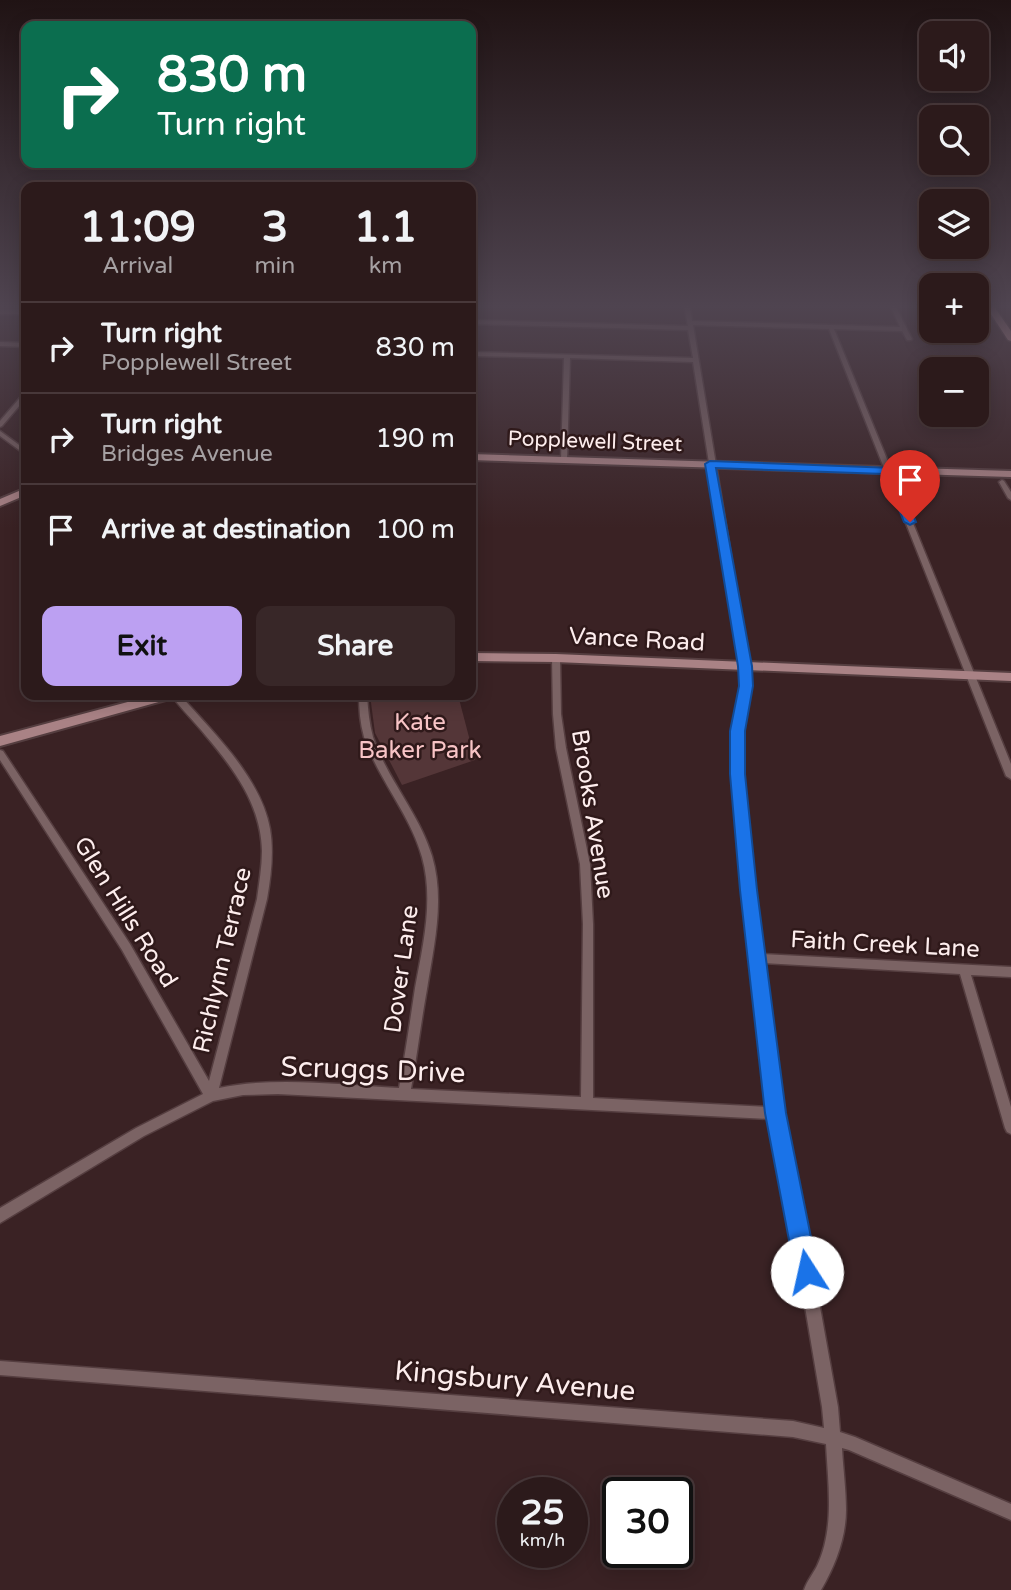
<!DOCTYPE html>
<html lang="en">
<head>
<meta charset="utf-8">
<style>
  :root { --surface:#2c1a1b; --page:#382728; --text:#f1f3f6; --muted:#a6a1a3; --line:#48383a; --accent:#bca0f2 }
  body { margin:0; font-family:"Varela Round",sans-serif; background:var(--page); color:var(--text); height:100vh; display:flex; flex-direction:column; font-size:26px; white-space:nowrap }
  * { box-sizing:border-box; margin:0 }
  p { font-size:23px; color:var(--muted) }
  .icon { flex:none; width:38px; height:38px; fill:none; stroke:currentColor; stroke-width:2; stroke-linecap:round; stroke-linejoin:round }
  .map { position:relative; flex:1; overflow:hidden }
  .side { position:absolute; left:21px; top:182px; width:455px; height:518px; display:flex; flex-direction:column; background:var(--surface); border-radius:14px; box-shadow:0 4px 18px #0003,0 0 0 2px var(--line) }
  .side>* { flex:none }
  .top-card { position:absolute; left:21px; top:21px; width:455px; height:147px; border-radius:14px; box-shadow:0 4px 18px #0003,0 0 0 2px var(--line); background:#0b6e4f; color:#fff; overflow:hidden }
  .tools { position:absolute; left:919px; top:21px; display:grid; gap:14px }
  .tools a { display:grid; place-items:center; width:70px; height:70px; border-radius:14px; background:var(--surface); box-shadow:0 4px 18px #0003,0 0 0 2px var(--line); font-size:35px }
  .speed { position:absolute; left:497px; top:1477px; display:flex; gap:14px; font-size:35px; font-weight:700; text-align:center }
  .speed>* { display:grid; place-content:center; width:91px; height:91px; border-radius:50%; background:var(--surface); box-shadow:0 4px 18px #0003,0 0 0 2px var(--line); line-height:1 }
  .speed small { font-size:18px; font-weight:400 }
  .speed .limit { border:4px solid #111; border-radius:10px; background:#fff; color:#111 }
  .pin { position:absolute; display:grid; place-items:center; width:60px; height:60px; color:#fff; margin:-72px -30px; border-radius:50% 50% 50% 0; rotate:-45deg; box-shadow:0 0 7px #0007 }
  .pin .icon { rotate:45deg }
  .me { position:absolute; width:77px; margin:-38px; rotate:350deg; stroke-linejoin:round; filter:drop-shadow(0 0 5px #0008) }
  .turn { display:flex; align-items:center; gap:24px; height:147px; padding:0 21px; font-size:32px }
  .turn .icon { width:91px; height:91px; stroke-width:2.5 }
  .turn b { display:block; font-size:49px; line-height:60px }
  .eta { display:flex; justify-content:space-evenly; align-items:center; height:119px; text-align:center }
  .eta b { font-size:42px; font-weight:800; line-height:49px }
  .cta { display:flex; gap:14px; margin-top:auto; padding:14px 21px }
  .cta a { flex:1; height:80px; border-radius:14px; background:var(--accent); color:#111; font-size:28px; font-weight:800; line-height:80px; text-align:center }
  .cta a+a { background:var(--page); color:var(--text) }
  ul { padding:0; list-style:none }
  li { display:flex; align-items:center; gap:21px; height:91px; padding:0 21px; border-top:2px solid var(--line) }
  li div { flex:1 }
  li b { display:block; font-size:26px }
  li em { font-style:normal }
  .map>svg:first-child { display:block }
  .green { fill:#543638 }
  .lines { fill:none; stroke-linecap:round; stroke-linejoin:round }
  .street-casing { stroke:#553e40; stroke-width:3 }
  .secondary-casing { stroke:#553e40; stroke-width:4 }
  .primary-casing { stroke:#553e40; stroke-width:3 }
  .street { fill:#7b6364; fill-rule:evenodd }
  .secondary { fill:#a98285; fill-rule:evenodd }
  .primary { fill:#cd9b9e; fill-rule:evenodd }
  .route { fill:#1a73e8; stroke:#114b97; stroke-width:2 }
  .labels { text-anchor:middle; stroke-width:5; stroke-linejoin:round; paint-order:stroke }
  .far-street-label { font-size:21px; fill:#fdeded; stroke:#2f191a }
  .street-label { font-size:24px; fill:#fdeded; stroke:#2f191a }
  .park-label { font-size:24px; fill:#f8c4c6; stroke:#2f191a }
  .near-street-label { font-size:28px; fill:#fdeded; stroke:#2f191a }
</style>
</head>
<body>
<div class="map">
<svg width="1011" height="1590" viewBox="0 0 1011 1590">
  <rect width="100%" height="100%" fill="#3a2224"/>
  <!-- green -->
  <path class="green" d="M 370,695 L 458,695 L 475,760 L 402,785 L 375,733 Z"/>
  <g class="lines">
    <defs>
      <path id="street" d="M 684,305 L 690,305 L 692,321 L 900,327 L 890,305 L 895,305 L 912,339 L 911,340 L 907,340 L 902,331 L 834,329 L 1011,764 L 1011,779 L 1006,776 L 829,329 L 693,325 L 749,665 L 750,686 L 743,731 L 743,774 L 751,872 L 761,954 L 1011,967 L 1011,977 L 971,975 L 1011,1107 L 1011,1134 L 1007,1132 L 1005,1128 L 960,974 L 763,963 L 781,1113 L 804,1218 L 838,1407 L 840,1432 L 855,1437 L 1011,1504 L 1011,1520 L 849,1450 L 842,1448 C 843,1468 846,1489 846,1510 C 846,1538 835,1566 821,1590 L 804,1590 C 807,1581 813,1574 817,1566 C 835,1528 828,1484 826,1444 L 793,1437 L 0,1375 L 0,1361 L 793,1421 L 824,1428 L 822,1407 L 790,1218 L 770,1119 L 278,1094 L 243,1095 L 213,1101 L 144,1136 L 0,1223 L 0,1208 L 136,1128 L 203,1094 L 122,950 L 0,760 L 0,750 L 3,751 L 130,944 L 209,1081 L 257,899 C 259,883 262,867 262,851 C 261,805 234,769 206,736 C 195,722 181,709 171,695 L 180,695 C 213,732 261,778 270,829 C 274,852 271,876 267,899 L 219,1088 C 276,1076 341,1085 399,1088 C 405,1055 410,1022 415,988 C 423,945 434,900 422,857 C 410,814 378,779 364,737 C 360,723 359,709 359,695 L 367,695 C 368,709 369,723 373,737 C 387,779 419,813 432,856 C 445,900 434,945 427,989 C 421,1022 417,1056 411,1089 L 581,1097 L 583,924 L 580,864 L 556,748 L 553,714 L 552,658 L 556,655 L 560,658 L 561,714 L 566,748 L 590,864 L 593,924 L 593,1098 L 768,1107 L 741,872 L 733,774 L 733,731 L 742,686 L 741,665 L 693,362 L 570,358 L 567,460 L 564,462 L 561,460 L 564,358 L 471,356 L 471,352 L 693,358 L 688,330 L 471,324 L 471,320 L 688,326 Z
        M 0,310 L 26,310 L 26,314 L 0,314 Z
        M 0,342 L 26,343 L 26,347 L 0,346 Z
        M 26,392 L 26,398 L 2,426 L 0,427 L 0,421 L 24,393 Z
        M 0,431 L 26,450 L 26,455 L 0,436 Z
        M 1002,480 L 1004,481 L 1011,492 L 1011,500 L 1008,498 L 999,482 Z"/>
      <path id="secondary" d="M 471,454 L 1011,471 L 1011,477 L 471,460 Z
        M 26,488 L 26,495 L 0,506 L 0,499 Z
        M 471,653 L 556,654 L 1011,673 L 1011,681 L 556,662 L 471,661 Z
        M 154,695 L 175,695 L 173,698 L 0,746 L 0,736 Z"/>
      <path id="primary" d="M 985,305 L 993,305 L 1011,331 L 1011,341 L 1008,340 Z"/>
    </defs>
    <!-- street casing -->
    <use href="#street" class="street-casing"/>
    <!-- secondary casing -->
    <use href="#secondary" class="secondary-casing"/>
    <!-- primary casing -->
    <use href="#primary" class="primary-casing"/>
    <!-- street -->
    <use href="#street" class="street"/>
    <!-- secondary -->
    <use href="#secondary" class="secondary"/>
    <!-- primary -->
    <use href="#primary" class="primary"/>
  </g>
  <!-- sky -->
  <linearGradient id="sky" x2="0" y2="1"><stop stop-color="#201314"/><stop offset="0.58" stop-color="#4f4450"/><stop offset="1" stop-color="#4f4450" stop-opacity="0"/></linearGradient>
  <rect width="1011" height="528" fill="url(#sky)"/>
  <!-- route -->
  <path class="route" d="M 710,461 L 893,468 L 916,522 L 910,525 L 904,522 L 885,474 L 716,468 L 752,666 L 753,686 L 745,731 L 745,774 L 757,890 L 786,1113 L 818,1272 L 815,1280 L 807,1283 L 799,1280 L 795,1272 L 765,1113 L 740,890 L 730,774 L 730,731 L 739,686 L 738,666 L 705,464 Z"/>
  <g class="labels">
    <!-- far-street labels -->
    <g class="far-street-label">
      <text transform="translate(595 441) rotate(2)" y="7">Popplewell Street</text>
    </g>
    <!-- street labels -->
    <g class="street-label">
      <text transform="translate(637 639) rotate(3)" y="8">Vance Road</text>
      <text transform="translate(593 814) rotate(81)" y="8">Brooks Avenue</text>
      <text transform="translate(126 912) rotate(58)" y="8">Glen Hills Road</text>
      <text transform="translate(885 944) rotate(3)" y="8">Faith Creek Lane</text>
      <text transform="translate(222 960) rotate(-77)" y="8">Richlynn Terrace</text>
      <text transform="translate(401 969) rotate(-82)" y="8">Dover Lane</text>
    </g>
    <!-- park labels -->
    <g class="park-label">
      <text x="420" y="730">Kate<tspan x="420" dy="28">Baker Park</tspan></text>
    </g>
    <!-- near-street labels -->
    <g class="near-street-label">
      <text transform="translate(373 1069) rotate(2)" y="10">Scruggs Drive</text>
      <text transform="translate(515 1380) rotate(5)" y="10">Kingsbury Avenue</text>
    </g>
  </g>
</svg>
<div class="tools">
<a><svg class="icon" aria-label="sound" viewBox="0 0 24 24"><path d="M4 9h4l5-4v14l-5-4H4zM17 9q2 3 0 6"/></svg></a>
<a><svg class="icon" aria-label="search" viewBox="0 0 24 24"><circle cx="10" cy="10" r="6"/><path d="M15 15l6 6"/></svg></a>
<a><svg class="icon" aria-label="layers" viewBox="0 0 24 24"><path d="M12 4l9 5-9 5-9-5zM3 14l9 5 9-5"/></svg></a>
<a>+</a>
<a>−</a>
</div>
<div class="speed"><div>25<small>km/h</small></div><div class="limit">30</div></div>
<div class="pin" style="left:910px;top:522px;background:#d93025"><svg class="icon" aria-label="arrive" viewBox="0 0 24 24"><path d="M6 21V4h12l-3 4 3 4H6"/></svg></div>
<svg class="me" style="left:807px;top:1272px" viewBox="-20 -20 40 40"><circle r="19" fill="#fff"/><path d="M0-13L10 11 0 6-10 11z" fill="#1a73e8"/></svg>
<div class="top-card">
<div class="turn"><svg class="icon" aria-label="right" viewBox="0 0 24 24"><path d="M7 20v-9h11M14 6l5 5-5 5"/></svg><div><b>830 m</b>Turn right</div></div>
</div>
<section class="side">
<div class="eta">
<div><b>11:09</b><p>Arrival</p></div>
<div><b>3</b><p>min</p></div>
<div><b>1.1</b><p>km</p></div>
</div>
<ul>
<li><svg class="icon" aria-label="right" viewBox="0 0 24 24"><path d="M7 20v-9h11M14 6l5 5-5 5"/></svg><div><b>Turn right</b><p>Popplewell Street</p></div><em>830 m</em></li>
<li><svg class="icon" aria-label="right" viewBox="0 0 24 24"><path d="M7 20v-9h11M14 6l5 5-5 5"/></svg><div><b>Turn right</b><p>Bridges Avenue</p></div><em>190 m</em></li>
<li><svg class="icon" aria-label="arrive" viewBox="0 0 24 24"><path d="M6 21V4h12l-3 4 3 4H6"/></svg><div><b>Arrive at destination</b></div><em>100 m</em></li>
</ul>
<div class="cta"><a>Exit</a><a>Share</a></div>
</section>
</div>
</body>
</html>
